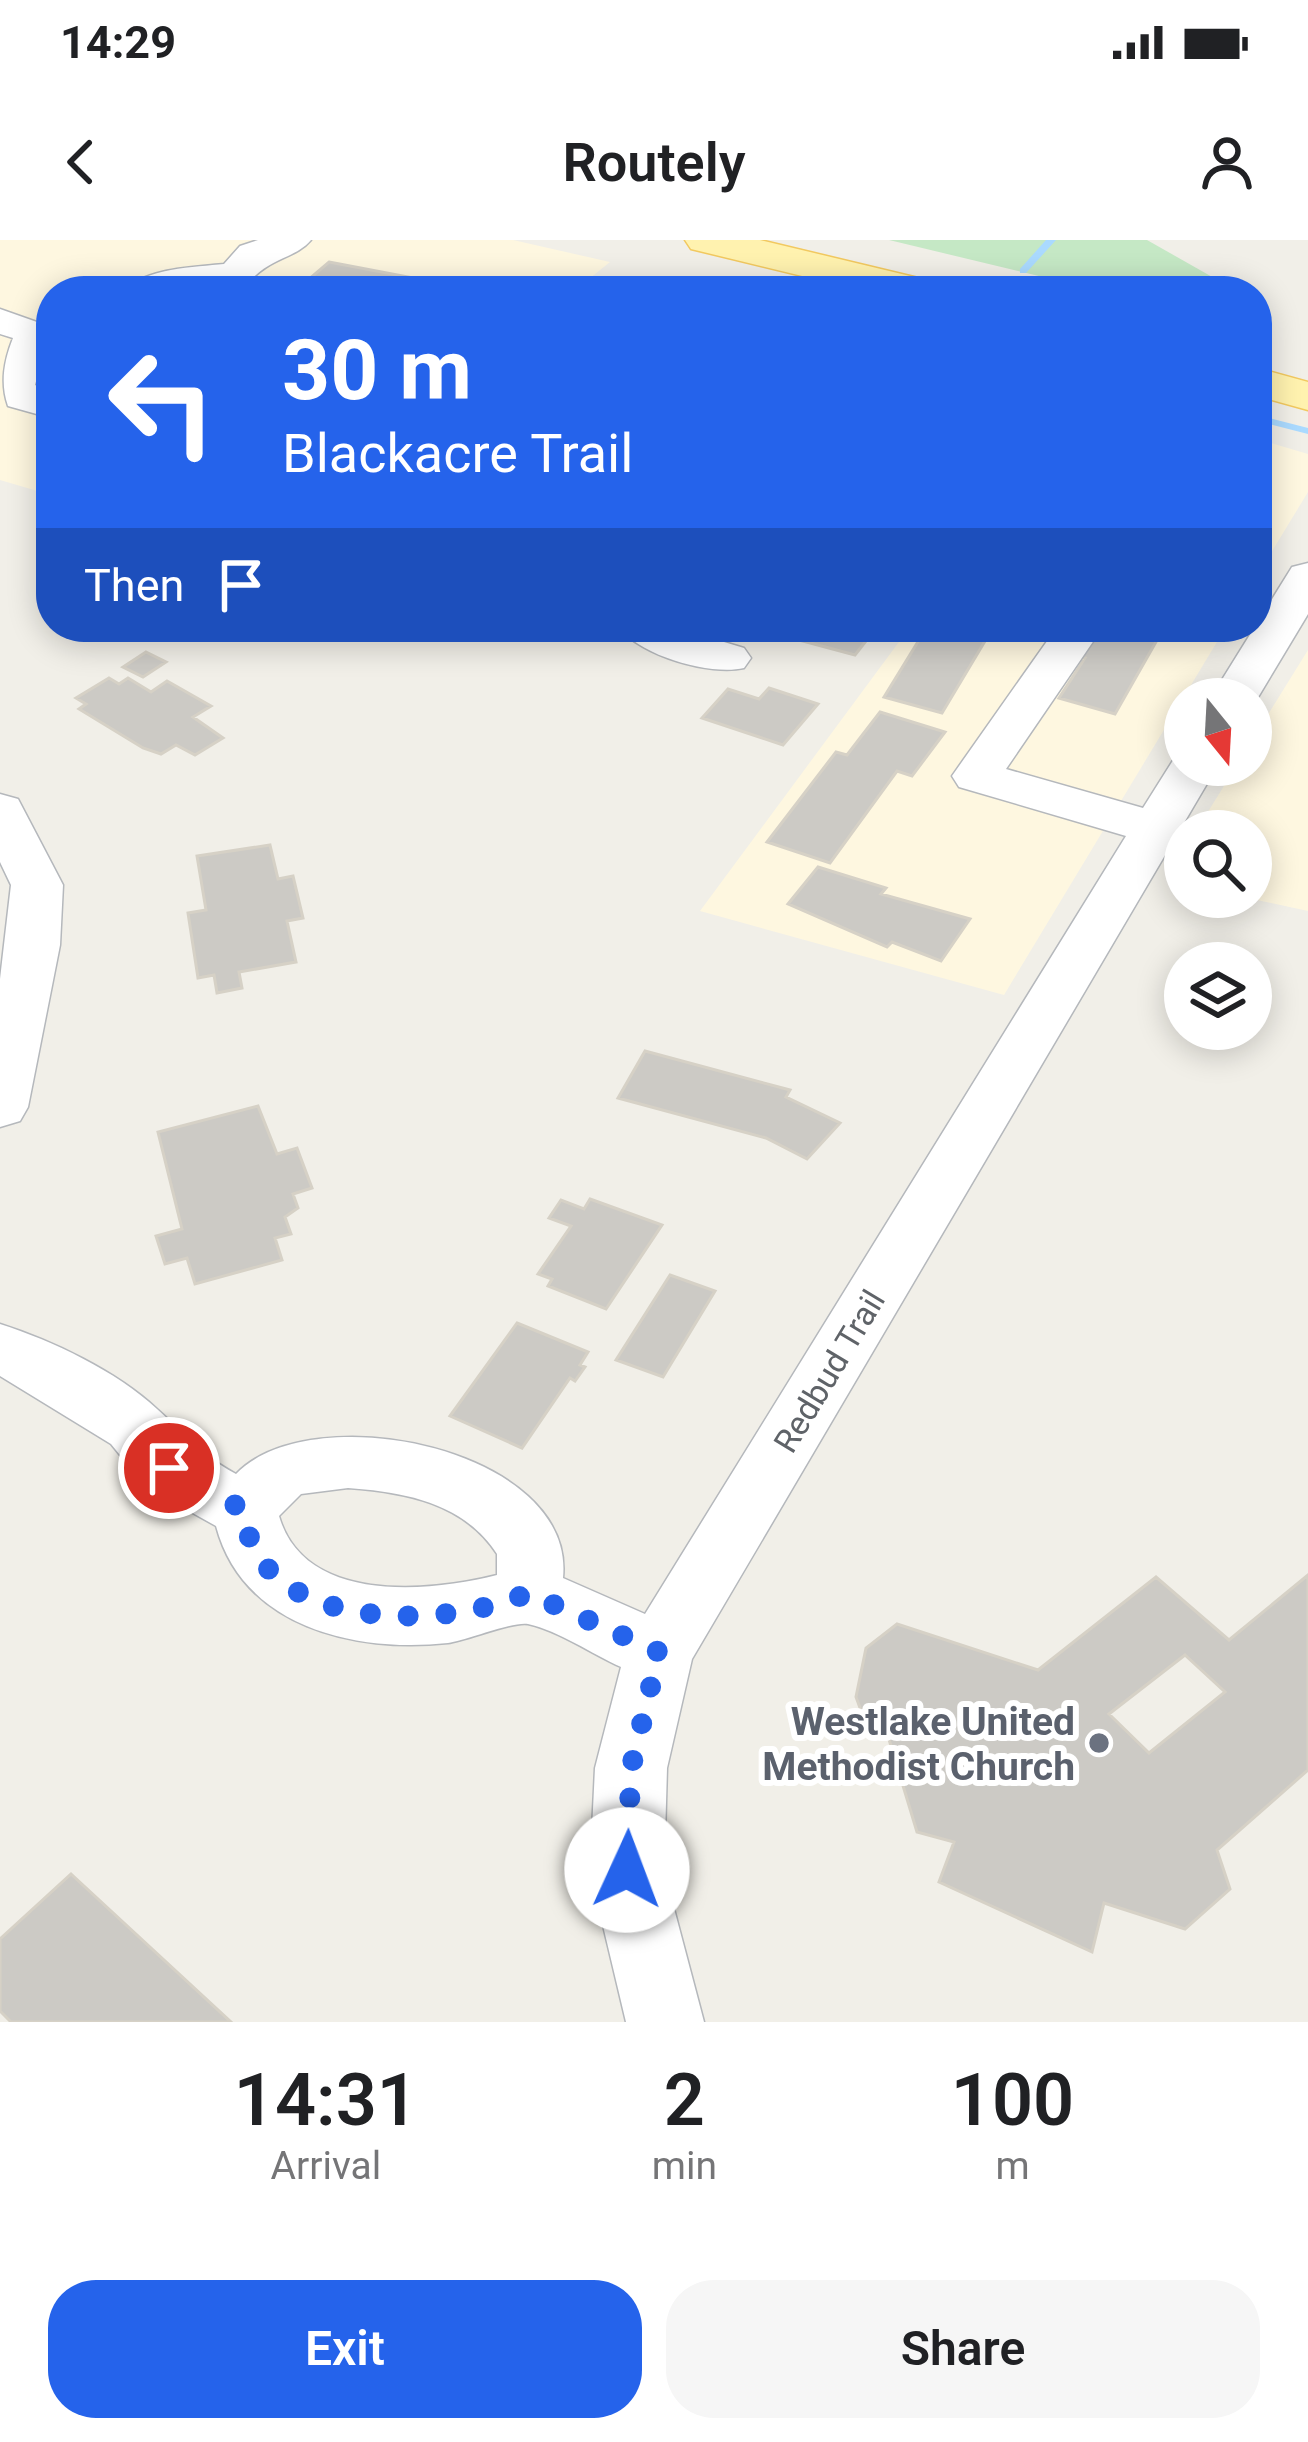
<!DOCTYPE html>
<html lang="en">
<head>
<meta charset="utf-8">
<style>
  :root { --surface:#fff; --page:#f6f6f6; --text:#202124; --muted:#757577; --accent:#2563eb }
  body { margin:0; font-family:Roboto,sans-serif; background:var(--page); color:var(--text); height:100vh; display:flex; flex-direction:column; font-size:45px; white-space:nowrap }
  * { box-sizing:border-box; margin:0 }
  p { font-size:39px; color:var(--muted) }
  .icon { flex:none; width:66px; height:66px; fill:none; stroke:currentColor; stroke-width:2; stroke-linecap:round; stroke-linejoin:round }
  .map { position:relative; height:1782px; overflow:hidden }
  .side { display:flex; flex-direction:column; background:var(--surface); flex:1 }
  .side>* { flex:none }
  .top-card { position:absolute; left:36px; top:36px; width:1236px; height:366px; border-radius:48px; box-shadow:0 6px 30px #0003; background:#2563eb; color:#fff; overflow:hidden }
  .needle { width:78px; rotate:162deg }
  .buttons { position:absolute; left:1164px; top:438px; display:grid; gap:24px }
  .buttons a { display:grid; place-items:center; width:108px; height:108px; border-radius:50%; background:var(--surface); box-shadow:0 6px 30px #0003; font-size:60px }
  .pin { position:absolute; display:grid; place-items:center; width:102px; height:102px; color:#fff; margin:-51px; border:6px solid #fff; border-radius:50%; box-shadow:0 3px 12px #0007 }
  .me { position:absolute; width:132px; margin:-66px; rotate:2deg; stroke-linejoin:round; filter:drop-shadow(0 0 9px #0008) }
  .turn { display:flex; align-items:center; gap:42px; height:252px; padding:0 48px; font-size:54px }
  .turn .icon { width:156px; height:156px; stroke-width:2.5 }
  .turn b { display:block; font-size:84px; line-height:102px }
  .then { display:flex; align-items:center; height:114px; padding:0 48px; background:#0003; gap:24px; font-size:45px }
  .eta { display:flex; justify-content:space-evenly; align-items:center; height:204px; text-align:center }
  .eta b { font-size:72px; font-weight:600; line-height:84px }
  .button { display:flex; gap:24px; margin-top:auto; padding:24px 48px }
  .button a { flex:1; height:138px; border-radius:48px; background:var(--accent); color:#fff; font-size:48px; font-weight:600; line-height:138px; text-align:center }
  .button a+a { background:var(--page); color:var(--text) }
  .status { display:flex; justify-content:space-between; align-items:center; height:84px; padding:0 60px; background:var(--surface); direction:ltr }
  .status svg { height:33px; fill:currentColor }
  header { display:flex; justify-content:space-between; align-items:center; height:156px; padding:0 48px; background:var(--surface); font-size:54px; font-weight:600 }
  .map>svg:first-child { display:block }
  .commercial { fill:#fef7e0 }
  .green { fill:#c5e8c5 }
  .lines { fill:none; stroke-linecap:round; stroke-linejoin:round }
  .stream { fill:#aadaff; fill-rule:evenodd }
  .building { fill:#cccac5; stroke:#d6d1c6; stroke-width:3; fill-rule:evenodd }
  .minor-casing { stroke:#b5b8bc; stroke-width:3 }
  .major-casing { stroke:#f2c960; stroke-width:3 }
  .minor { fill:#fff; fill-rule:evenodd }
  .major { fill:#fff2af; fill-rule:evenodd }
  .route { stroke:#2563eb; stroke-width:21; stroke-dasharray:0 37.8 }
  .worship-dot { fill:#6b7280; stroke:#fff; stroke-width:4.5 }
  .labels { text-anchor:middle; stroke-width:12; stroke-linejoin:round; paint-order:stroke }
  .street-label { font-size:33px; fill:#5f6368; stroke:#fff }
  .near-worship-label { font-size:39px; font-weight:bold; fill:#5b616d; stroke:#fff; text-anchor:end }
</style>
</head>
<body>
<div class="status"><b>14:29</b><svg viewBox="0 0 49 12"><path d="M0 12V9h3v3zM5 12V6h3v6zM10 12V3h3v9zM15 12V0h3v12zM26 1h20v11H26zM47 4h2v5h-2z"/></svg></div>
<header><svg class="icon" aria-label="back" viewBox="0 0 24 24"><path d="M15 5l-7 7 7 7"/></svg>Routely<svg class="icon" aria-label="person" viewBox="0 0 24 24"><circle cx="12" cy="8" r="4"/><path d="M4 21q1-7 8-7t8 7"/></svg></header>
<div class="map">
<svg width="1308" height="1782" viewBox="0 0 1308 1782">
  <rect width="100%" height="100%" fill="#f1efe8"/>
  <!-- commercial -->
  <path class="commercial" d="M 0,0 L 513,0 L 610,22 L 574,51 L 51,51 L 51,255 L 0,240 Z
    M 1257,199 L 1308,214 L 1308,252 L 1257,336 Z
    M 910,387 L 1226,387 L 1004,755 L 700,671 Z
    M 1308,410 L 1308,671 L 1243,657 L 1251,657 L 1251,591 L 1196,591 L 1237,525 L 1251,525 L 1251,502 Z"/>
  <!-- green -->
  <path class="green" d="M 889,0 L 1147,0 L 1237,51 L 1101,51 Z"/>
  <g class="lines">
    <!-- stream -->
    <path class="stream" d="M 1046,0 L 1056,0 L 1026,33 L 1020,33 L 1020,29 Z
      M 1257,175 L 1308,188 L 1308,194 L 1257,181 Z"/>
  </g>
  <!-- building -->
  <path class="building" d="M 329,22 L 419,39 L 414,43 L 448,51 L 295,51 Z
    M 813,387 L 877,387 L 855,415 L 803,401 Z
    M 927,387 L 1005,387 L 1001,393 L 991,391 L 942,473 L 884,457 Z
    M 1100,387 L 1161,393 L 1115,474 L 1059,458 L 1085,418 L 1077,416 Z
    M 146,412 L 166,422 L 143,437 L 123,427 Z
    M 109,438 L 119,444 L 128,438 L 151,452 L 167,441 L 211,466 L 193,477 L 223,498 L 195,515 L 176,505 L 161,514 L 143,508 L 79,469 L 86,464 L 76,458 Z
    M 769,448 L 818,464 L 783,505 L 702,478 L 728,449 L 759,459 Z
    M 880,472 L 945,492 L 912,536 L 897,531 L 830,623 L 767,602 L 836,512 L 847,515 Z
    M 270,605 L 278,639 L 293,636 L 303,678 L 287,681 L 296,722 L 239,732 L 242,748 L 217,753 L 214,735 L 198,738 L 188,673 L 206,670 L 197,616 Z
    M 818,627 L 886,648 L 881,654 L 970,679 L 941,721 L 892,702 L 887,707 L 788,664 Z
    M 645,811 L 790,850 L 786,857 L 840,883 L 807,919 L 766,898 L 618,858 Z
    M 258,866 L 277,914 L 297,908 L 312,948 L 293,954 L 298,968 L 285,977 L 291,994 L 275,998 L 282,1020 L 195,1044 L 187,1018 L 165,1024 L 156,996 L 182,989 L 158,892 Z
    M 590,959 L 662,985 L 606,1069 L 548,1046 L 552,1039 L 538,1034 L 571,986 L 549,978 L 561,960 L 584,969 Z
    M 670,1035 L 715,1051 L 663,1137 L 616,1120 Z
    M 517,1083 L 588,1112 L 580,1125 L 585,1127 L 575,1141 L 570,1138 L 522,1208 L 450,1176 Z
    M 1308,1335 L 1308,1530 L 1217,1610 L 1230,1649 L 1185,1689 L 1104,1663 L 1092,1712 L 939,1642 L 954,1602 L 917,1592 L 881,1473 L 863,1476 L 856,1457 L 866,1408 L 897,1384 L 1038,1430 L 1156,1337 L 1229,1400 ZM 1185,1415 L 1225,1452 L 1149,1513 L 1109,1474 Z
    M 71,1634 L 231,1782 L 11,1782 L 0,1771 L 0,1699 Z"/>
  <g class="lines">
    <defs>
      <path id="minor" d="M 258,0 L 311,0 C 295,19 270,17 248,43 L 253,51 L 125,51 C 143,28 196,27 224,24 L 240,6 Z
        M 0,69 L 51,87 L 35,145 L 51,153 L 51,178 L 8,166 C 0,143 4,121 13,98 L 0,94 Z
        M 1308,323 L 1308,374 L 1251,469 L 1251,459 L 1210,459 L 1292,327 Z
        M 619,387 L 674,387 L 744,408 L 751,418 L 744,428 C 711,436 640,416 619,387 Z
        M 1057,387 L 1103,387 L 1006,529 L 1143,568 L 1177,514 L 1185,512 L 1185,525 L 1218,525 L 692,1419 L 667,1528 L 664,1631 L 704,1782 L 626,1782 L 590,1631 L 595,1528 L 621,1427 C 592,1414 559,1391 528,1384 C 514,1381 468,1400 448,1403 C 354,1413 243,1387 216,1286 L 146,1247 L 111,1204 L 0,1136 L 0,1084 C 53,1101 116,1131 157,1169 C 191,1199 193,1210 236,1234 C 312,1155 576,1209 563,1338 L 645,1374 L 1126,596 L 959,547 L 952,536 ZM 348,1248 C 405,1252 464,1263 497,1314 L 497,1335 C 426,1353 304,1363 279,1276 L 301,1254 Z
        M 0,554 L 18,559 L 63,645 L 60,705 L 28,867 L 20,881 L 0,887 L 0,739 L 11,645 L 0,622 Z"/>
      <path id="major" d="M 685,0 L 760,0 L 935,42 L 941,51 L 864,51 L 691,9 Z
        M 1257,128 L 1308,142 L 1308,170 L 1257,156 Z"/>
    </defs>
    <!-- minor casing -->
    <use href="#minor" class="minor-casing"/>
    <!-- major casing -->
    <use href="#major" class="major-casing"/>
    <!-- minor -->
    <use href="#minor" class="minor"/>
    <!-- major -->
    <use href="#major" class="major"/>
  </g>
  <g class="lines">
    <!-- route -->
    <path class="route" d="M 169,1228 L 244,1270 C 253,1393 444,1391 528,1353 L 659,1412 L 631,1528 L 627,1630"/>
  </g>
  <!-- markers -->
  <circle class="worship-dot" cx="1099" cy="1503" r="12"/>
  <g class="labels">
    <!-- street labels -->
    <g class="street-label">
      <text transform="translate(829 1131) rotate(-59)" y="12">Redbud Trail</text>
    </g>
    <!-- near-worship labels -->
    <g class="near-worship-label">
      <text x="1075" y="1495">Westlake United<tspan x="1075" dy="45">Methodist Church</tspan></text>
    </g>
  </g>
</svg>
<div class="buttons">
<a><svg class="needle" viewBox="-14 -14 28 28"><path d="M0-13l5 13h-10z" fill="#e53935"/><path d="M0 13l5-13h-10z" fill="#757577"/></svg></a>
<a><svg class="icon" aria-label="search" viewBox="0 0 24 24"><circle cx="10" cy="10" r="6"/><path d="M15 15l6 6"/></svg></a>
<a><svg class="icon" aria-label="layers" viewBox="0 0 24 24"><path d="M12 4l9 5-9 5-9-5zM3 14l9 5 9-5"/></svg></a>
</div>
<div class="pin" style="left:169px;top:1228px;background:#d93025"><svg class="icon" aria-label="arrive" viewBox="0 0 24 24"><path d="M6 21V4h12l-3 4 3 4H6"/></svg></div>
<svg class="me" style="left:627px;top:1630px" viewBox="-20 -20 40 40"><circle r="19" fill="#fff"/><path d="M0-13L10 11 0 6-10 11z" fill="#2563eb"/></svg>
<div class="top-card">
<div class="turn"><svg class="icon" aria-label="left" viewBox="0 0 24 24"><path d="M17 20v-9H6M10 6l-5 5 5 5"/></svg><div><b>30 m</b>Blackacre Trail</div></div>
<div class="then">Then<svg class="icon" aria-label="arrive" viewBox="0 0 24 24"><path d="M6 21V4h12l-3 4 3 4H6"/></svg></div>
</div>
</div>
<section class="side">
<div class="eta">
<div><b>14:31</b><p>Arrival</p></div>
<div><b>2</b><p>min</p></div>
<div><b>100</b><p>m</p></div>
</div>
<div class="button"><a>Exit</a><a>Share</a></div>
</section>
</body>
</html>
